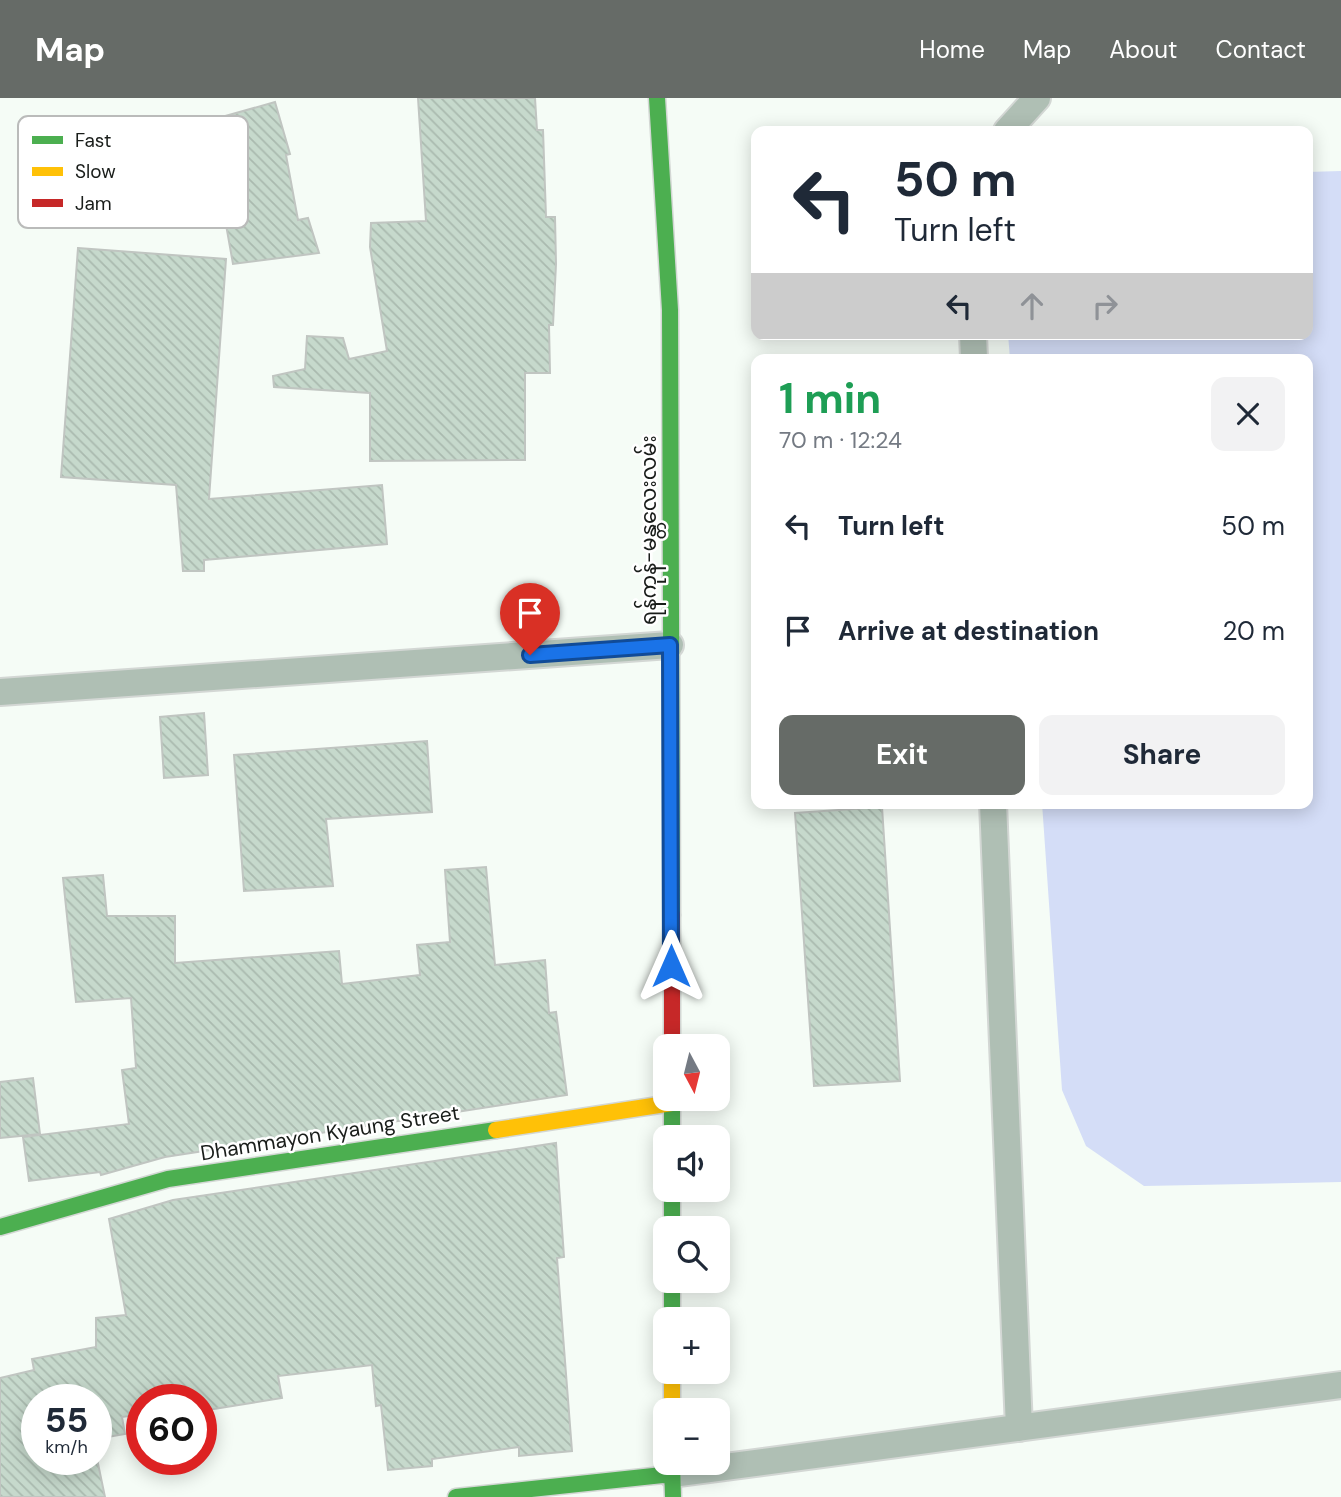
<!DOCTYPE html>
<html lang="en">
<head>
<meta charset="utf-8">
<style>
  :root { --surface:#fff; --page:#f2f2f3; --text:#1f2937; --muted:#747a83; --accent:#666b67 }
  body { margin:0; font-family:"DM Sans","Noto Sans Myanmar",sans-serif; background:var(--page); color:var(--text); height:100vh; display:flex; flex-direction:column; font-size:26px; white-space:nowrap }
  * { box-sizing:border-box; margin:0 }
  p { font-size:23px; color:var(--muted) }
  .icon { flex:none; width:38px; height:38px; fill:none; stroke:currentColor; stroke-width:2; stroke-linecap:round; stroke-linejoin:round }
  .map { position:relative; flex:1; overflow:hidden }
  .side { position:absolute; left:751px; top:256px; width:562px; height:455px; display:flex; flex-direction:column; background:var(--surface); border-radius:14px; box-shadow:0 4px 18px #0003 }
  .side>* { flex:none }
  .banner { position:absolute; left:751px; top:28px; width:562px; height:214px; border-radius:14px; box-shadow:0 4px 18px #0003; background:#fff; color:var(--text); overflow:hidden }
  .needle { width:46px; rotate:173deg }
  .tools { position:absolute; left:653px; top:936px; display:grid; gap:14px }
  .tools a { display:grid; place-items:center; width:77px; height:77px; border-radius:14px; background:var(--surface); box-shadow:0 4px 18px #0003; font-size:35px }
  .speed { position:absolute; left:21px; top:1286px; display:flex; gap:14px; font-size:35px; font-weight:700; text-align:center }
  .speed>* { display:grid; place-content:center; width:91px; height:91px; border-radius:50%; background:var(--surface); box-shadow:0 4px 18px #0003; line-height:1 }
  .speed small { font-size:18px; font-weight:400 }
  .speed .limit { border:10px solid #d22; background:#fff; color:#111 }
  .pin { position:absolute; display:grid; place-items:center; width:60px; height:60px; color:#fff; margin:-72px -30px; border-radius:50% 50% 50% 0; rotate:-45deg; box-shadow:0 0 7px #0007 }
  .pin .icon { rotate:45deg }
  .me { position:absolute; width:77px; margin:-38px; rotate:0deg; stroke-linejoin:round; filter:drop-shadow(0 0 5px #0008) }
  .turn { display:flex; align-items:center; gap:24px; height:147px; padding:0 28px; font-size:32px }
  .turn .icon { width:91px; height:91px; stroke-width:2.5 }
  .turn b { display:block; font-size:49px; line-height:60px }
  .lanes { display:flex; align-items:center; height:66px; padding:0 28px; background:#0003; justify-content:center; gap:35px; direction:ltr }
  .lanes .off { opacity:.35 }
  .round { display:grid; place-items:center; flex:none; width:74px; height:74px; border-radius:14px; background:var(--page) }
  .summary { display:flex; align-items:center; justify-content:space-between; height:119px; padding:0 28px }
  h1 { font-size:42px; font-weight:700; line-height:52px; color:#1e9e55 }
  .primary-button { display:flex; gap:14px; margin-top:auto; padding:14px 28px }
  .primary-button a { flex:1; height:80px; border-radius:14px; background:var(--accent); color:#fff; font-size:28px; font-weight:700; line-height:80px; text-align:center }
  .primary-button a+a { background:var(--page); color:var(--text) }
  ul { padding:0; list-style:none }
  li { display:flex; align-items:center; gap:21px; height:105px; padding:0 28px }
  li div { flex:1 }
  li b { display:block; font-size:26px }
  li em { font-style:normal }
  header { display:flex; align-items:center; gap:42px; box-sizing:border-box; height:98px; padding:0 35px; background:var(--accent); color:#fff }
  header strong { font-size:33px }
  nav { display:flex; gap:38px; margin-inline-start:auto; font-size:24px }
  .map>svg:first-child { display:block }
  .garden { fill:#d4ddf7 }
  .building { fill:url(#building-back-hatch); stroke:#c0c5c1; stroke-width:2 }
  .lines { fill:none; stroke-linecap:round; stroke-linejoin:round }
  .lane-casing { stroke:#d3d7d4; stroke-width:30 }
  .fast-casing { stroke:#d3d7d4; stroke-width:19 }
  .slow-casing { stroke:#d3d7d4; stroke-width:19 }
  .jam-casing { stroke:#d3d7d4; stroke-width:19 }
  .lane { stroke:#afbfb4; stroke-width:26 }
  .fast { stroke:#4caf50; stroke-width:16 }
  .slow { stroke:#ffc107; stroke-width:16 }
  .jam { stroke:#c62828; stroke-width:16 }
  .route-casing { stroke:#114b97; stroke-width:18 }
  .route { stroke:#1a73e8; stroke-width:12 }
  .labels { text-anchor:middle; stroke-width:5; stroke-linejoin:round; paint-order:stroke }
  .street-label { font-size:21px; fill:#191d1a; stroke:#fff }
  .key { fill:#fff; stroke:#babbba; stroke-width:2 }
  .key-label { font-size:19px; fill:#191d1a }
</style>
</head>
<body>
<header>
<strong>Map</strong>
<nav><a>Home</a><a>Map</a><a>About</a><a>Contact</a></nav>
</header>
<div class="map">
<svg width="1341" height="1399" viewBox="0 0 1341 1399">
  <defs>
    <pattern id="building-back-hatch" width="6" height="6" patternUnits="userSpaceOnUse" patternTransform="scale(1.75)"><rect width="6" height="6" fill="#c6d9cc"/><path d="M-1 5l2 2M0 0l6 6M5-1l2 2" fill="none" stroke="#aabaaf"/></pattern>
  </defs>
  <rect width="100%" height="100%" fill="#f5fcf6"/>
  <!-- garden -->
  <path class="garden" d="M 1341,73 L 1341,1084 L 1144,1088 L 1086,1048 L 1062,992 L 1042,705 L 1307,705 L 1307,261 L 1010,261 L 1008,236 L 1307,236 L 1307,74 Z"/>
  <!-- building -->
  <path class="building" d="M 418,0 L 535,0 L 537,32 L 543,32 L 546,119 L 555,119 L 556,166 L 553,227 L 549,227 L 550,275 L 525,275 L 525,362 L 370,363 L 370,295 L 274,289 L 273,278 L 305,271 L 307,238 L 343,240 L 349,261 L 387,253 L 370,149 L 371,125 L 426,123 Z
    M 275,4 L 290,56 L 286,57 L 298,122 L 308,120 L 319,155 L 233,166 L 217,76 L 212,78 L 197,26 Z
    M 78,150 L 226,161 L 209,401 L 382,387 L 387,446 L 204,462 L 204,473 L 183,473 L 176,387 L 61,379 Z
    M 204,615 L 208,677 L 164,680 L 160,619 Z
    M 427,643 L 432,714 L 326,721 L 333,788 L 244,793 L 234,657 Z
    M 882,709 L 900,983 L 814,988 L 795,715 Z
    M 486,769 L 495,867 L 545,862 L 549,915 L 556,914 L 567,997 L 165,1059 L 101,1077 L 100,1074 L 29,1083 L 23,1039 L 129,1026 L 122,972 L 136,970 L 131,900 L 76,904 L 63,780 L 103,777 L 107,818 L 175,818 L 175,865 L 339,853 L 342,886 L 420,877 L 417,847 L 450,844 L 445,772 Z
    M 33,980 L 40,1036 L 0,1040 L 0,984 Z
    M 556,1045 L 564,1159 L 557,1160 L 572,1353 L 519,1358 L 519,1349 L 432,1361 L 432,1368 L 388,1372 L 381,1307 L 376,1308 L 372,1267 L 278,1278 L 282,1300 L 201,1313 L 201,1302 L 142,1302 L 142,1316 L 122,1319 L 125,1336 L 96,1341 L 96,1302 L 37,1302 L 37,1362 L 96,1362 L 96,1356 L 105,1399 L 0,1399 L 0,1280 L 34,1272 L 32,1261 L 96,1249 L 96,1220 L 126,1217 L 109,1121 L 173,1102 Z"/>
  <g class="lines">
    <defs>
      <path id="lane" d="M 1007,33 L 1037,0
        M 973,236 L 974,261
        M 0,594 L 670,547
        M 993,705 L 1019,1330
        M 672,1376 L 1341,1287"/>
      <path id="fast" d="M 657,0 L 670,212 L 672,817
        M 672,1001 L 672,1040
        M 672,1092 L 672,1130
        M 0,1129 L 168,1081 L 496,1032
        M 672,1183 L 672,1222
        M 672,1365 L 673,1399
        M 456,1399 L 672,1376"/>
      <path id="slow" d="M 496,1032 L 672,1005
        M 672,1274 L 672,1312"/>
      <path id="jam" d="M 672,817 L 672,948"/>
    </defs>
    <!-- lane casing -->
    <use href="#lane" class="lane-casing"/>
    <!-- fast casing -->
    <use href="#fast" class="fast-casing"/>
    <!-- slow casing -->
    <use href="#slow" class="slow-casing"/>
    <!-- jam casing -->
    <use href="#jam" class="jam-casing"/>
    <!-- lane -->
    <use href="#lane" class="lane"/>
    <!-- fast -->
    <use href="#fast" class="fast"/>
    <!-- slow -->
    <use href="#slow" class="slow"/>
    <!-- jam -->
    <use href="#jam" class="jam"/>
  </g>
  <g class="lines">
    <defs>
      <path id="route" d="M 530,557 L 670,547 L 671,868"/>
    </defs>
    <!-- route casing -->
    <use href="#route" class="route-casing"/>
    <!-- route -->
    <use href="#route" class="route"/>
  </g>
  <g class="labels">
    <!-- street labels -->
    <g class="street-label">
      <text transform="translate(649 432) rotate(-90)" y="7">ရန်ကုန်-မန္တလေးလမ်း</text>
      <text transform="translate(330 1035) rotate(-9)" y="7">Dhammayon Kyaung Street</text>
    </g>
  </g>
  <!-- legend -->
  <rect x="18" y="18" width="230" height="112" rx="10" class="key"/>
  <rect x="32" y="38" width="31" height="8" fill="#4caf50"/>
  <rect x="32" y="69" width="31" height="9" fill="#ffc107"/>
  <rect x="32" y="101" width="31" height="8" fill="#c62828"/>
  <g class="key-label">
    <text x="75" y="49">Fast</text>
    <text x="75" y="80">Slow</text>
    <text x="75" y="112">Jam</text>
  </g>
</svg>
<div class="tools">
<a><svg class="needle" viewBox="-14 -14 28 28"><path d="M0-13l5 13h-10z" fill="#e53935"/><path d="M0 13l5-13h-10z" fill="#747a83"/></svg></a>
<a><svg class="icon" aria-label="sound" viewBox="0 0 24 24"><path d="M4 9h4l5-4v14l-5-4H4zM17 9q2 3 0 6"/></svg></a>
<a><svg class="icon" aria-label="search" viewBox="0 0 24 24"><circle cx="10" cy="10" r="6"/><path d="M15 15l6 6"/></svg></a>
<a>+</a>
<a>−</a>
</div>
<div class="speed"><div>55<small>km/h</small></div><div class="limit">60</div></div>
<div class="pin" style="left:530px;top:557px;background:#d93025"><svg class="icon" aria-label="arrive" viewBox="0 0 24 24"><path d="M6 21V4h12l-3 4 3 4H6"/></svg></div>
<svg class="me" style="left:671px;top:868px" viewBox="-20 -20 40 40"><path d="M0-17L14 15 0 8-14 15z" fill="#1a73e8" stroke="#fff" stroke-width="4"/></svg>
<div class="banner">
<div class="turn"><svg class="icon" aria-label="left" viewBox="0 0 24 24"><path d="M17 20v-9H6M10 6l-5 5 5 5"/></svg><div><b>50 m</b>Turn left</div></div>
<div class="lanes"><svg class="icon" aria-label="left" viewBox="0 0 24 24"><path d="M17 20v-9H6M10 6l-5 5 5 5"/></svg><svg class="icon off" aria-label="ahead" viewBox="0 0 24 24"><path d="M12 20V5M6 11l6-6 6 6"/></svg><svg class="icon off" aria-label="right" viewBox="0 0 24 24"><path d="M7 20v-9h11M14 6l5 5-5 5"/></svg></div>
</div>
<section class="side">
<div class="summary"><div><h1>1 min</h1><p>70 m · 12:24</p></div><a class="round"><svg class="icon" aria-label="close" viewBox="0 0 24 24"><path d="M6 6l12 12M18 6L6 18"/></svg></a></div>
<ul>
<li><svg class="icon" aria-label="left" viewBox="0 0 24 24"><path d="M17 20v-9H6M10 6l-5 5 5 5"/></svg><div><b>Turn left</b></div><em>50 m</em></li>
<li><svg class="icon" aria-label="arrive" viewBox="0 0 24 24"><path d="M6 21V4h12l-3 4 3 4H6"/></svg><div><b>Arrive at destination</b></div><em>20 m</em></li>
</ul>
<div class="primary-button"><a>Exit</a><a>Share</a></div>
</section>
</div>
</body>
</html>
